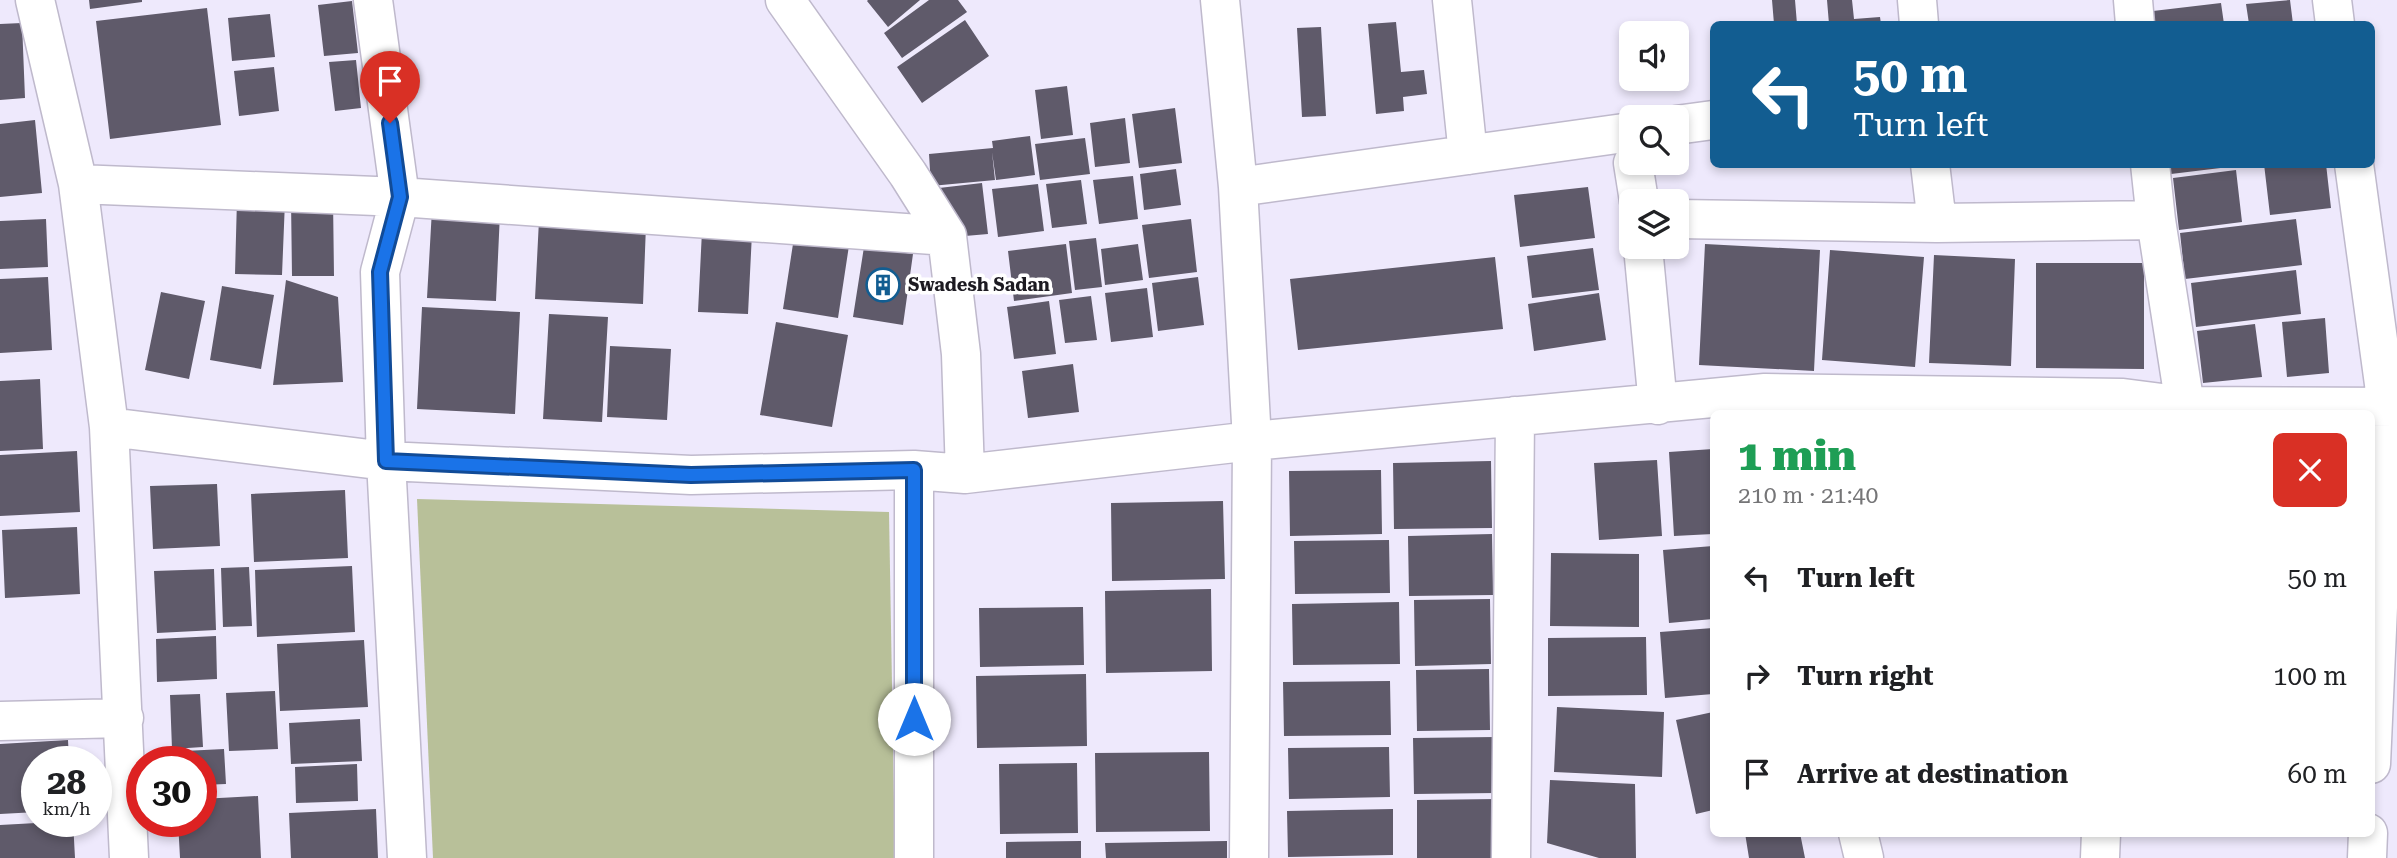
<!DOCTYPE html>
<html lang="en">
<head>
<meta charset="utf-8">
<style>
  :root { --surface:#fff; --page:#f2f2f2; --text:#202124; --muted:#757577 }
  body { margin:0; font-family:"Roboto Serif",serif; background:var(--page); color:var(--text); height:100vh; display:flex; flex-direction:column; font-size:26px; white-space:nowrap }
  * { box-sizing:border-box; margin:0 }
  p { font-size:23px; color:var(--muted) }
  .icon { flex:none; width:38px; height:38px; fill:none; stroke:currentColor; stroke-width:2; stroke-linecap:round; stroke-linejoin:round }
  .map { position:relative; flex:1; overflow:hidden }
  .drawer { position:absolute; left:1710px; top:410px; width:665px; height:427px; display:flex; flex-direction:column; background:var(--surface); border-radius:10px; box-shadow:0 4px 10px #0003 }
  .drawer>* { flex:none }
  .top-card { position:absolute; left:1710px; top:21px; width:665px; height:147px; border-radius:10px; box-shadow:0 4px 10px #0003; background:#125d91; color:#fff; overflow:hidden }
  .controls { position:absolute; left:1619px; top:21px; display:grid; gap:14px }
  .controls a { display:grid; place-items:center; width:70px; height:70px; border-radius:10px; background:var(--surface); box-shadow:0 4px 10px #0003; font-size:35px }
  .speed { position:absolute; left:21px; top:746px; display:flex; gap:14px; font-size:35px; font-weight:700; text-align:center }
  .speed>* { display:grid; place-content:center; width:91px; height:91px; border-radius:50%; background:var(--surface); box-shadow:0 4px 10px #0003; line-height:1 }
  .speed small { font-size:18px; font-weight:400 }
  .speed .limit { border:10px solid #d22; background:#fff; color:#111 }
  .pin { position:absolute; display:grid; place-items:center; width:60px; height:60px; color:#fff; margin:-72px -30px; border-radius:50% 50% 50% 0; rotate:-45deg; box-shadow:0 0 7px #0007 }
  .pin .icon { rotate:45deg }
  .me { position:absolute; width:77px; margin:-38px; rotate:0deg; stroke-linejoin:round; filter:drop-shadow(0 0 5px #0008) }
  .turn { display:flex; align-items:center; gap:24px; height:147px; padding:0 28px; font-size:32px }
  .turn .icon { width:91px; height:91px; stroke-width:2.5 }
  .turn b { display:block; font-size:49px; line-height:60px }
  .round { display:grid; place-items:center; flex:none; width:74px; height:74px; border-radius:10px; background:var(--page) }
  .overview { display:flex; align-items:center; justify-content:space-between; height:119px; padding:0 28px }
  h1 { font-size:42px; font-weight:800; line-height:52px; color:#1e9e55 }
  ul { padding:0; list-style:none }
  li { display:flex; align-items:center; gap:21px; height:98px; padding:0 28px }
  li div { flex:1 }
  li b { display:block; font-size:26px }
  li em { font-style:normal }
  .map>svg:first-child { display:block }
  .green { fill:#b8c099 }
  .building { fill:#5f5a6a }
  .lines { fill:none; stroke-linecap:round; stroke-linejoin:round }
  .street-casing { stroke:#bfb9cc; stroke-width:41 }
  .street { stroke:#fff; stroke-width:38 }
  .route-casing { stroke:#114b97; stroke-width:18 }
  .route { stroke:#1a73e8; stroke-width:12 }
  .labels { text-anchor:middle; stroke-width:7; stroke-linejoin:round; paint-order:stroke }
  .poi-label { font-size:18px; font-weight:bold; fill:#1c1a21; stroke:#fff; text-anchor:start }
</style>
</head>
<body>
<div class="map">
<svg width="2397" height="858" viewBox="0 0 2397 858">
  <rect width="100%" height="100%" fill="#eee9fc"/>
  <!-- green -->
  <path class="green" d="M 417,499 L 889,512 L 895,858 L 433,858 Z"/>
  <!-- building -->
  <path class="building" d="M 89,0 L 142,0 L 142,2 L 90,9 Z
    M 868,0 L 920,0 L 888,27 L 867,1 Z
    M 929,0 L 958,0 L 967,12 L 902,58 L 884,33 Z
    M 1772,0 L 1795,0 L 1797,24 L 1774,24 Z
    M 1827,0 L 1852,0 L 1854,19 L 1880,17 L 1881,24 L 1829,24 Z
    M 2290,0 L 2293,24 L 2249,24 L 2246,4 Z
    M 352,1 L 358,53 L 324,56 L 318,5 Z
    M 2221,3 L 2224,24 L 2154,24 L 2153,11 Z
    M 207,8 L 221,125 L 110,139 L 96,21 Z
    M 270,14 L 275,57 L 232,61 L 228,18 Z
    M 965,20 L 989,56 L 922,103 L 897,67 Z
    M 1396,22 L 1401,72 L 1424,70 L 1427,94 L 1403,97 L 1404,111 L 1376,114 L 1368,24 Z
    M 22,23 L 25,98 L 0,100 L 0,24 Z
    M 1321,27 L 1326,116 L 1302,117 L 1297,28 Z
    M 356,60 L 361,108 L 335,111 L 329,62 Z
    M 274,67 L 279,111 L 239,116 L 234,71 Z
    M 1067,86 L 1073,135 L 1041,139 L 1035,90 Z
    M 1175,108 L 1182,163 L 1139,168 L 1132,114 Z
    M 1125,118 L 1130,163 L 1095,167 L 1090,123 Z
    M 35,120 L 42,193 L 0,197 L 0,124 Z
    M 1030,136 L 1035,175 L 996,180 L 992,152 L 995,180 L 931,186 L 929,154 L 993,148 L 992,141 Z
    M 1085,138 L 1090,174 L 1040,180 L 1035,144 Z
    M 2170,164 L 2237,164 L 2237,166 L 2171,174 Z
    M 2264,164 L 2326,164 L 2331,208 L 2270,215 Z
    M 1176,169 L 1181,205 L 1144,210 L 1140,174 Z
    M 2236,170 L 2242,222 L 2179,230 L 2173,178 Z
    M 1133,176 L 1138,219 L 1099,224 L 1093,180 Z
    M 1081,180 L 1087,224 L 1052,228 L 1046,184 Z
    M 982,183 L 988,234 L 965,236 L 939,188 Z
    M 1038,184 L 1044,231 L 998,237 L 992,189 Z
    M 1588,187 L 1595,238 L 1520,247 L 1514,195 Z
    M 237,199 L 285,201 L 282,275 L 235,274 Z
    M 333,199 L 334,276 L 292,276 L 291,200 Z
    M 432,209 L 500,213 L 496,301 L 427,298 Z
    M 46,219 L 48,267 L 0,269 L 0,221 Z
    M 1191,219 L 1197,272 L 1149,278 L 1142,225 Z
    M 2296,219 L 2302,265 L 2185,279 L 2180,233 Z
    M 539,220 L 646,225 L 643,304 L 535,299 Z
    M 702,231 L 752,233 L 748,314 L 698,312 Z
    M 795,231 L 850,239 L 838,318 L 783,309 Z
    M 1096,238 L 1102,287 L 1075,290 L 1069,241 Z
    M 1066,244 L 1072,293 L 1014,301 L 1008,251 Z
    M 1138,244 L 1143,280 L 1105,285 L 1101,249 Z
    M 1705,244 L 1820,250 L 1814,371 L 1699,365 Z
    M 864,247 L 913,254 L 903,325 L 853,317 Z
    M 1593,248 L 1599,290 L 1532,298 L 1527,256 Z
    M 1830,250 L 1924,257 L 1915,367 L 1822,360 Z
    M 1934,255 L 2015,259 L 2011,366 L 1929,363 Z
    M 1495,257 L 1503,329 L 1298,350 L 1290,279 Z
    M 2036,263 L 2144,263 L 2144,369 L 2036,368 Z
    M 2296,270 L 2301,314 L 2196,327 L 2191,283 Z
    M 48,277 L 52,350 L 0,353 L 0,279 Z
    M 1198,277 L 1204,325 L 1158,331 L 1152,283 Z
    M 286,280 L 338,297 L 343,382 L 273,385 Z
    M 222,286 L 274,295 L 261,369 L 210,360 Z
    M 1147,288 L 1153,337 L 1111,342 L 1105,293 Z
    M 161,292 L 205,301 L 189,379 L 145,370 Z
    M 1599,293 L 1606,340 L 1534,351 L 1528,304 Z
    M 1091,296 L 1097,340 L 1065,343 L 1059,300 Z
    M 1049,301 L 1056,354 L 1014,359 L 1007,307 Z
    M 422,307 L 520,312 L 515,414 L 417,409 Z
    M 549,314 L 608,317 L 602,422 L 543,419 Z
    M 2325,318 L 2329,373 L 2287,377 L 2282,322 Z
    M 776,322 L 848,335 L 832,427 L 760,415 Z
    M 2255,324 L 2262,377 L 2203,383 L 2197,331 Z
    M 610,346 L 671,349 L 667,420 L 607,417 Z
    M 1073,364 L 1079,412 L 1028,418 L 1022,371 Z
    M 40,379 L 43,449 L 0,451 L 0,381 Z
    M 1713,449 L 1713,534 L 1674,536 L 1669,452 Z
    M 77,451 L 80,512 L 0,516 L 0,455 Z
    M 1657,460 L 1662,536 L 1599,540 L 1594,463 Z
    M 1491,461 L 1492,528 L 1394,529 L 1393,463 Z
    M 1381,470 L 1382,534 L 1290,536 L 1289,471 Z
    M 217,484 L 220,546 L 153,549 L 150,486 Z
    M 345,490 L 348,558 L 254,562 L 251,494 Z
    M 1223,501 L 1225,579 L 1112,581 L 1111,503 Z
    M 77,527 L 80,594 L 5,598 L 2,530 Z
    M 1492,534 L 1493,595 L 1409,596 L 1408,536 Z
    M 1389,540 L 1390,593 L 1295,594 L 1294,541 Z
    M 1713,546 L 1713,619 L 1669,623 L 1663,550 Z
    M 1551,553 L 1639,554 L 1639,627 L 1550,626 Z
    M 352,566 L 355,632 L 257,637 L 255,570 Z
    M 249,567 L 252,626 L 223,627 L 221,568 Z
    M 214,569 L 216,630 L 157,633 L 154,571 Z
    M 1211,589 L 1212,671 L 1106,673 L 1105,591 Z
    M 1490,599 L 1491,664 L 1415,666 L 1414,600 Z
    M 1399,602 L 1400,664 L 1293,665 L 1292,604 Z
    M 1083,607 L 1084,665 L 980,667 L 979,608 Z
    M 1713,628 L 1713,694 L 1665,698 L 1660,632 Z
    M 216,636 L 217,679 L 157,682 L 156,639 Z
    M 1646,637 L 1647,695 L 1548,696 L 1548,638 Z
    M 364,640 L 368,707 L 280,711 L 277,644 Z
    M 1489,669 L 1490,730 L 1417,731 L 1416,670 Z
    M 1086,674 L 1087,746 L 977,748 L 976,676 Z
    M 1390,681 L 1391,735 L 1284,736 L 1283,682 Z
    M 275,691 L 278,749 L 229,751 L 226,693 Z
    M 200,694 L 203,747 L 172,749 L 170,695 Z
    M 1557,707 L 1664,712 L 1662,777 L 1554,772 Z
    M 1713,712 L 1713,810 L 1696,814 L 1676,720 Z
    M 360,719 L 362,761 L 291,764 L 289,723 Z
    M 1495,737 L 1496,793 L 1414,794 L 1413,738 Z
    M 68,740 L 69,761 L 37,761 L 37,812 L 0,814 L 0,744 Z
    M 1389,747 L 1390,797 L 1289,799 L 1288,748 Z
    M 224,749 L 226,784 L 201,785 L 201,761 L 164,761 L 164,752 Z
    M 1209,752 L 1210,831 L 1096,832 L 1095,753 Z
    M 1077,763 L 1078,833 L 1000,834 L 999,764 Z
    M 357,764 L 358,801 L 296,803 L 295,767 Z
    M 1550,780 L 1635,784 L 1636,858 L 1599,858 L 1547,843 Z
    M 258,796 L 261,858 L 180,858 L 178,821 L 201,821 L 201,799 Z
    M 1497,799 L 1499,858 L 1417,858 L 1417,800 Z
    M 376,809 L 378,858 L 291,858 L 289,813 Z
    M 1393,809 L 1393,855 L 1288,857 L 1287,811 Z
    M 73,821 L 75,858 L 0,858 L 0,825 Z
    M 1745,833 L 1800,833 L 1805,858 L 1749,858 Z
    M 1081,841 L 1081,858 L 1006,858 L 1006,842 Z
    M 1227,841 L 1227,858 L 1106,858 L 1105,843 Z"/>
  <g class="lines">
    <defs>
      <path id="street" d="M 35,0 L 78,184 L 109,427 L 129,858
        M 373,0 L 400,197 L 380,272 L 386,461 L 407,858
        M 785,0 L 908,174 L 947,236 L 961,354 L 965,474
        M 1220,0 L 1238,187 L 1252,441 L 1249,858
        M 1452,0 L 1468,155
        M 1917,0 L 1919,24
        M 2133,0 L 2135,24
        M 2332,0 L 2335,24
        M 1676,125 L 1713,120
        M 1633,163 L 1639,201
        M 1930,164 L 1937,223
        M 2150,164 L 2156,220 L 2185,406
        M 2354,164 L 2387,406 L 2371,764
        M 78,184 L 400,197 L 947,236
        M 1238,187 L 1631,132
        M 1676,219 L 1937,223 L 2156,220
        M 1643,247 L 1658,405
        M 109,427 L 386,461 L 691,475 L 914,470 L 965,474 L 1252,441 L 1765,393 L 2123,398 L 2185,406 L 2397,407
        M 0,721 L 124,718
        M 1858,833 L 1864,858
        M 914,858 L 914,470
        M 1511,858 L 1515,416
        M 2100,858 L 2101,833
        M 2367,858 L 2368,833"/>
    </defs>
    <!-- street casing -->
    <use href="#street" class="street-casing"/>
    <!-- street -->
    <use href="#street" class="street"/>
  </g>
  <g class="lines">
    <defs>
      <path id="route" d="M 390,123 L 400,197 L 380,272 L 386,461 L 691,475 L 914,470 L 914,719"/>
    </defs>
    <!-- route casing -->
    <use href="#route" class="route-casing"/>
    <!-- route -->
    <use href="#route" class="route"/>
  </g>
  <!-- icons -->
  <defs>
    <symbol id="building-ring" viewBox="-11 -11 22 22"><circle r="9.5" fill="#fff" stroke="#125d91" stroke-width="1.5"/><path d="M-4-6H4V6H1V3H-1V6H-4ZM-2.5-4.3h1.7v1.8h-1.7ZM.8-4.3h1.7v1.8H.8ZM-2.5-1h1.7V.8h-1.7ZM.8-1h1.7V.8H.8Z" fill="#125d91"/></symbol>
  </defs>
  <g fill-rule="evenodd">
    <use href="#building-ring" x="864" y="266" width="38" height="38"/>
  </g>
  <g class="labels">
    <!-- poi labels -->
    <g class="poi-label">
      <text x="908" y="291">Swadesh Sadan</text>
    </g>
  </g>
</svg>
<div class="controls">
<a><svg class="icon" aria-label="sound" viewBox="0 0 24 24"><path d="M4 9h4l5-4v14l-5-4H4zM17 9q2 3 0 6"/></svg></a>
<a><svg class="icon" aria-label="search" viewBox="0 0 24 24"><circle cx="10" cy="10" r="6"/><path d="M15 15l6 6"/></svg></a>
<a><svg class="icon" aria-label="layers" viewBox="0 0 24 24"><path d="M12 4l9 5-9 5-9-5zM3 14l9 5 9-5"/></svg></a>
</div>
<div class="speed"><div>28<small>km/h</small></div><div class="limit">30</div></div>
<div class="pin" style="left:390px;top:123px;background:#d93025"><svg class="icon" aria-label="arrive" viewBox="0 0 24 24"><path d="M6 21V4h12l-3 4 3 4H6"/></svg></div>
<svg class="me" style="left:914px;top:719px" viewBox="-20 -20 40 40"><circle r="19" fill="#fff"/><path d="M0-13L10 11 0 6-10 11z" fill="#1a73e8"/></svg>
<div class="top-card">
<div class="turn"><svg class="icon" aria-label="left" viewBox="0 0 24 24"><path d="M17 20v-9H6M10 6l-5 5 5 5"/></svg><div><b>50 m</b>Turn left</div></div>
</div>
<section class="drawer">
<div class="overview"><div><h1>1 min</h1><p>210 m · 21:40</p></div><a class="round" style="background:#d93025;color:#fff"><svg class="icon" aria-label="close" viewBox="0 0 24 24"><path d="M6 6l12 12M18 6L6 18"/></svg></a></div>
<ul>
<li><svg class="icon" aria-label="left" viewBox="0 0 24 24"><path d="M17 20v-9H6M10 6l-5 5 5 5"/></svg><div><b>Turn left</b></div><em>50 m</em></li>
<li><svg class="icon" aria-label="right" viewBox="0 0 24 24"><path d="M7 20v-9h11M14 6l5 5-5 5"/></svg><div><b>Turn right</b></div><em>100 m</em></li>
<li><svg class="icon" aria-label="arrive" viewBox="0 0 24 24"><path d="M6 21V4h12l-3 4 3 4H6"/></svg><div><b>Arrive at destination</b></div><em>60 m</em></li>
</ul>
</section>
</div>
</body>
</html>
